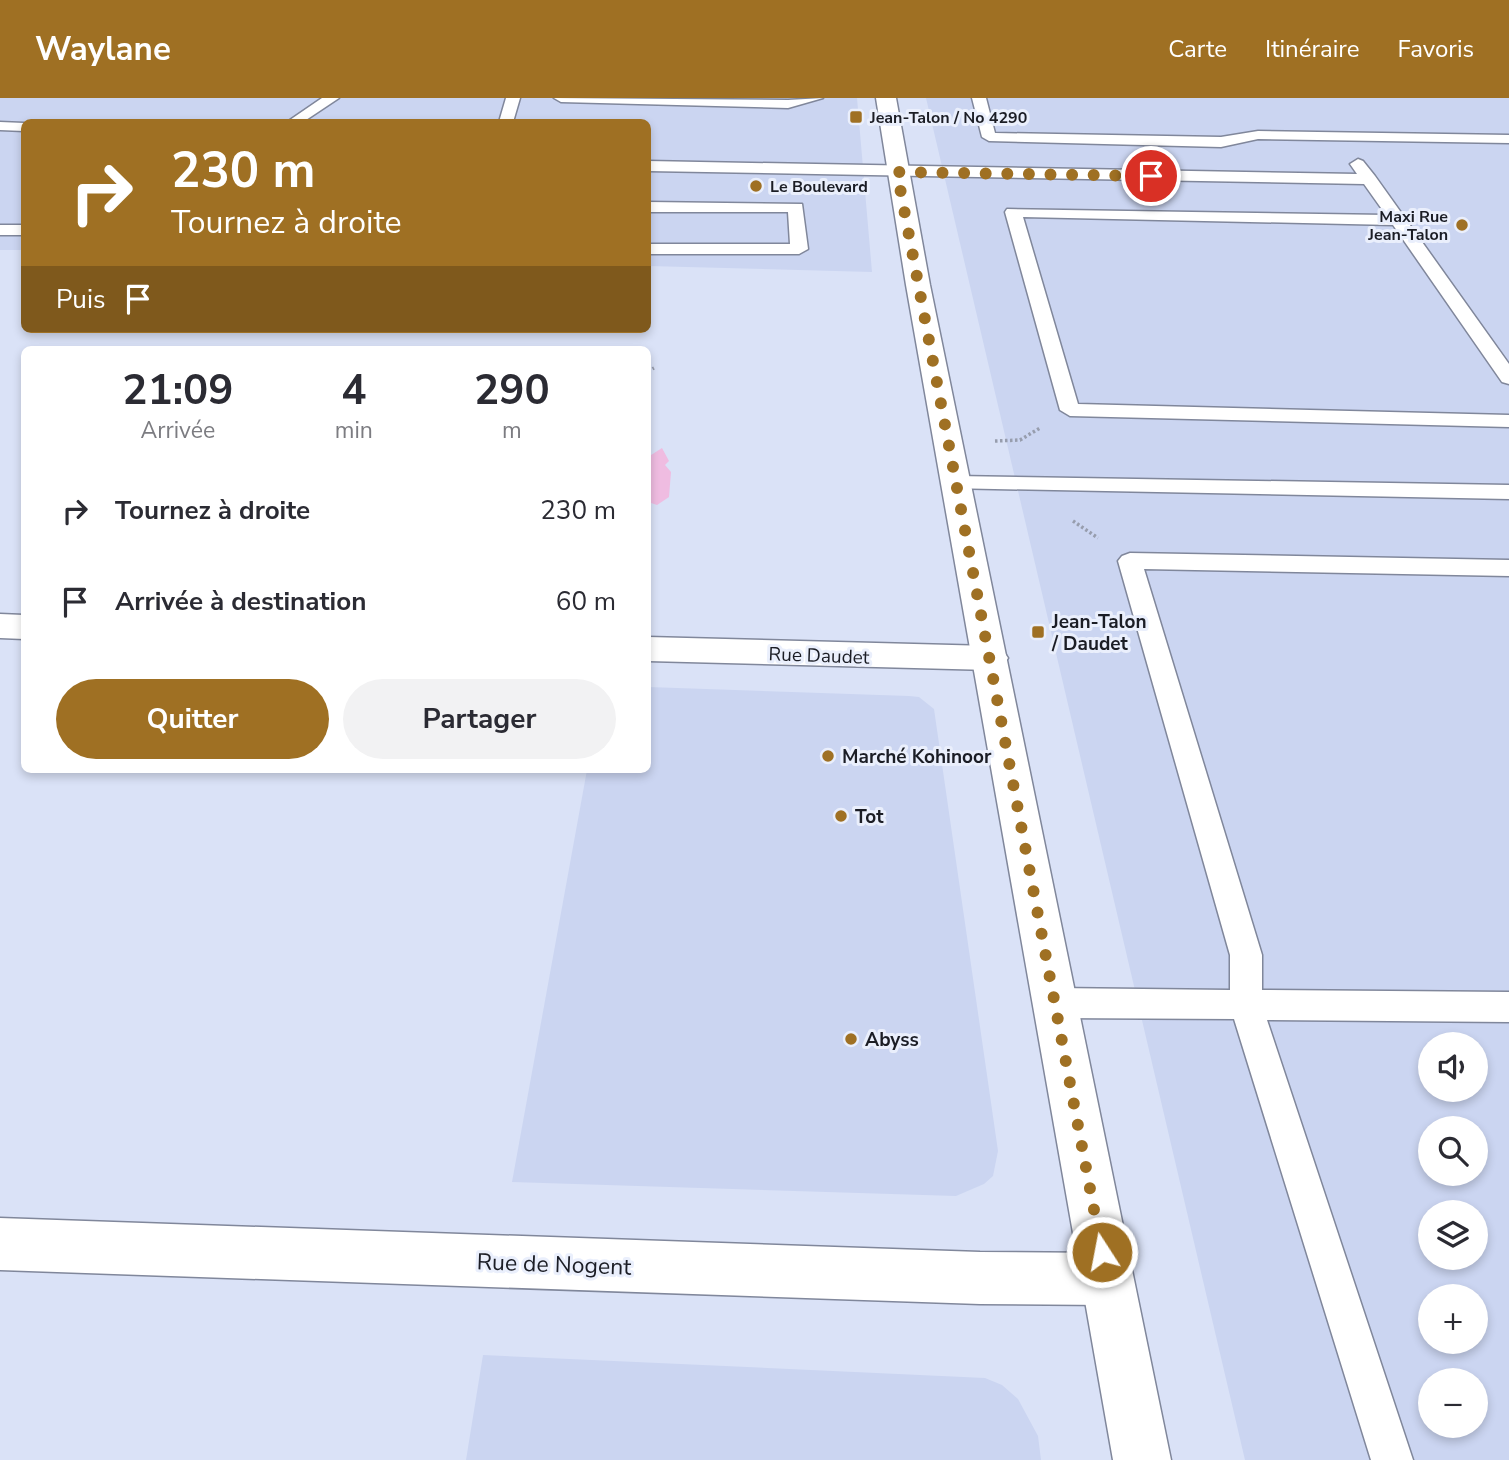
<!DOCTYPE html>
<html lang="fr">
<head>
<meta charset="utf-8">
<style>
  :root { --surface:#fff; --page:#f2f2f3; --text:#2b2b33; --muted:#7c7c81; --accent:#9f7023 }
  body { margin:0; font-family:"Nunito Sans",sans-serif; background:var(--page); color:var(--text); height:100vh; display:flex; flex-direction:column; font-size:26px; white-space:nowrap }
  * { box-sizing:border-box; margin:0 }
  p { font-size:23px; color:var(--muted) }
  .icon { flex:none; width:38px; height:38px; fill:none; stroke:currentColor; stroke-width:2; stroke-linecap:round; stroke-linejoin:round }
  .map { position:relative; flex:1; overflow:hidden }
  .side { position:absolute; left:21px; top:248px; width:630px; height:427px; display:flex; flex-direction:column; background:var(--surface); border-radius:10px; box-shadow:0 4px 10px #0003 }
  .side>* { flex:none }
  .banner { position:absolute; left:21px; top:21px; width:630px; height:214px; border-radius:10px; box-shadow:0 4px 10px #0003; background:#9f7023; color:#fff; overflow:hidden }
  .fabs { position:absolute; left:1418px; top:934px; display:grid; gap:14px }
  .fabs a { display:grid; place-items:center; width:70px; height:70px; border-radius:50%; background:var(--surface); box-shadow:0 4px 10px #0003; font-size:35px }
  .pin { position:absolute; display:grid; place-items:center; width:60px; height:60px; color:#fff; margin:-30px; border:4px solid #fff; border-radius:50%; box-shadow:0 2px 7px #0007 }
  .me { position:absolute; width:77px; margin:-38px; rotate:349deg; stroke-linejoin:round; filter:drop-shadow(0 0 5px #0008) }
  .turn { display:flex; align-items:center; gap:24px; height:147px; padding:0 35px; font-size:32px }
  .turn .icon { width:91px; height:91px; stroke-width:2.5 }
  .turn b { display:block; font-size:49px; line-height:60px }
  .then { display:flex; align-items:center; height:66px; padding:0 35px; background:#0003; gap:14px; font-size:26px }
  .eta { display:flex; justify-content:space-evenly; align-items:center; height:119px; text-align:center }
  .eta b { font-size:42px; font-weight:700; line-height:49px }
  .cta { display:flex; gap:14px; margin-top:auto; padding:14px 35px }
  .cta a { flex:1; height:80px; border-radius:42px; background:var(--accent); color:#fff; font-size:28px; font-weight:700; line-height:80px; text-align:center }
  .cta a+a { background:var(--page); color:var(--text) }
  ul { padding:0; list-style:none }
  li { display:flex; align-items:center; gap:21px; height:91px; padding:0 35px }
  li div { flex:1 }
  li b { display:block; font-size:26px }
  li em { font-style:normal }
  header { display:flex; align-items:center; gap:42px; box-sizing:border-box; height:98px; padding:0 35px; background:var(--accent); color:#fff }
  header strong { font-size:33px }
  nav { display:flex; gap:38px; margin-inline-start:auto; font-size:24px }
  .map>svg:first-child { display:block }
  .built { fill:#cbd5f1; fill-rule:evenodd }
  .green { fill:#efbce1 }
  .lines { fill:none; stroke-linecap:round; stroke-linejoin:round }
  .service-casing { stroke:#80879b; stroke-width:3 }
  .minor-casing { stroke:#80879b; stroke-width:3 }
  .secondary-casing { stroke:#80879b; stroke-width:3 }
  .path { stroke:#979dad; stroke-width:3.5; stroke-dasharray:2.5 2.5; stroke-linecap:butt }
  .service { fill:#fff; fill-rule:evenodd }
  .minor { fill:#fff; fill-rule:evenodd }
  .secondary { fill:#fff; fill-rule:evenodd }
  .route { stroke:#9f7023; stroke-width:12; stroke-dasharray:0 21.6 }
  .poi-dot { fill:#9f7023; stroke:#eaeffc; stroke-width:2.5 }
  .labels { text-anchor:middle; stroke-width:6; stroke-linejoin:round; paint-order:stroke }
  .far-poi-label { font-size:16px; font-weight:bold; fill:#1b1d25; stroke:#eaeffc; text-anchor:start }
  .poi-label { font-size:19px; font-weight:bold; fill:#1b1d25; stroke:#eaeffc; text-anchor:start }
  .street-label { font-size:19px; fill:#1b1d25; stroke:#eaeffc }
  .near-street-label { font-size:23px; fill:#1b1d25; stroke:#eaeffc }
</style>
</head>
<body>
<header>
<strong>Waylane</strong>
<nav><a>Carte</a><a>Itinéraire</a><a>Favoris</a></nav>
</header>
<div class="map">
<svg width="1509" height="1362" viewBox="0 0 1509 1362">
  <rect width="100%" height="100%" fill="#dae2f7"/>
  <!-- built -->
  <path class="built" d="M 0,0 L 857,0 L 872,174 L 648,168 L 648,24 L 24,24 L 24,152 L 0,152 Z
    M 926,0 L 1509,0 L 1509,1362 L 1245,1362 ZM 1430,947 L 1475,947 L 1475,992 L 1430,992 ZM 1430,1031 L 1475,1031 L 1475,1076 L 1430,1076 ZM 1430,1115 L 1475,1115 L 1475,1160 L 1430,1160 ZM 1430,1199 L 1475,1199 L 1475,1244 L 1430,1244 ZM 1430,1283 L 1475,1283 L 1475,1328 L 1430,1328 Z
    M 648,589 L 909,598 L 919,599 L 934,611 L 998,1053 L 993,1078 L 984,1086 L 956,1098 L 512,1084 L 587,672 L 648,672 Z
    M 483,1257 L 985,1280 L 1002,1287 L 1018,1301 L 1038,1338 L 1041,1362 L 466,1362 Z"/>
  <!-- green -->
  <path class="green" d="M 662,350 L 669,363 L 665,367 L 671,374 L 669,399 L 657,407 L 648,404 L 648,359 Z"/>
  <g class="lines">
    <defs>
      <path id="service" d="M 322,0 L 339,0 L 303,24 L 287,24 Z
        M 506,0 L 520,0 L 513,24 L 499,24 Z
        M 554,0 L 788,2 L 823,0 L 788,10 L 561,4 Z
        M 972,0 L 986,0 L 995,35 L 1221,39 L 1258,33 L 1509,37 L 1509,45 L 1258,41 L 1221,49 L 989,43 L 982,39 Z
        M 0,24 L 24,25 L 24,33 L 0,32 Z
        M 1358,61 L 1363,63 L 1375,78 L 1509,266 L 1509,286 L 1502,284 L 1393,127 L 1023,119 L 1078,306 L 1509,317 L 1509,329 L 1070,318 L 1060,312 L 1005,114 L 1007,111 L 1386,117 L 1364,86 L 648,73 L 648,63 L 1357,76 L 1350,66 Z
        M 648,104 L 802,106 L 808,151 L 799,156 L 648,156 L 648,146 L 790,146 L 788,114 L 648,114 Z
        M 0,127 L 24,127 L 24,137 L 0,137 Z
        M 955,378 L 1509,387 L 1509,401 L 947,390 L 944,385 L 947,380 Z
        M 1130,455 L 1509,462 L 1509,478 L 1144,471 L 1262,857 L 1262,892 L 1509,894 L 1509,924 L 1267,922 L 1413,1362 L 1371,1362 L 1234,921 L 1055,920 L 1043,915 L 1039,905 L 1043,895 L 1055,890 L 1230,892 L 1230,857 L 1118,463 L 1122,458 Z"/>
      <path id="minor" d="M 0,516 L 24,517 L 24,541 L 0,540 Z
        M 648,539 L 990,548 L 1002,551 L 1008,560 L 1002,569 L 990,572 L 648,563 Z
        M 0,1120 L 980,1154 L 1107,1155 L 1126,1162 L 1133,1181 L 1126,1200 L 1107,1207 L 980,1206 L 0,1172 Z"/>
      <path id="secondary" d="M 876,0 L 896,0 L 930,187 L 1171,1362 L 1113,1362 L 906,187 Z"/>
    </defs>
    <!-- service casing -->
    <use href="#service" class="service-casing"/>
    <!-- minor casing -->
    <use href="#minor" class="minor-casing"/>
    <!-- secondary casing -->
    <use href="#secondary" class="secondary-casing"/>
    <!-- path -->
    <path class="path" d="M 648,273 L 654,270
      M 995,343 L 1020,342 L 1040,330
      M 1073,423 L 1098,440"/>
    <!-- service -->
    <use href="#service" class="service"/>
    <!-- minor -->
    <use href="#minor" class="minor"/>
    <!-- secondary -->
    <use href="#secondary" class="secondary"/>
  </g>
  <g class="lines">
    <!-- route -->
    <path class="route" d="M 1102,1154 L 897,74 L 1151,78"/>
  </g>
  <!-- markers -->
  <g class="poi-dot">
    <rect x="849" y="12" width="14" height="14" rx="3.5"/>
    <circle cx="756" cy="88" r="7"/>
    <circle cx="1462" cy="127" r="7"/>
    <rect x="1031" y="527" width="14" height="14" rx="3.5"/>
    <circle cx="828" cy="658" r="7"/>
    <circle cx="841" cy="718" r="7"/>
    <circle cx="851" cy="941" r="7"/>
  </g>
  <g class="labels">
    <!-- far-poi labels -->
    <g class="far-poi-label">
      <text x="870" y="25">Jean-Talon / No 4290</text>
      <text x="770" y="94">Le Boulevard</text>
      <text x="1448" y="124" text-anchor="end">Maxi Rue<tspan x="1448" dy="18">Jean-Talon</tspan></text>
    </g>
    <!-- poi labels -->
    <g class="poi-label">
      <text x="1052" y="530">Jean-Talon<tspan x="1052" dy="22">/ Daudet</tspan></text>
      <text x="842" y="665">Marché Kohinoor</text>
      <text x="855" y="725">Tot</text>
      <text x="865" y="948">Abyss</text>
    </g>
    <!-- street labels -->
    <g class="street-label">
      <text transform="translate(819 557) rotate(2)" y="7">Rue Daudet</text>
    </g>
    <!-- near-street labels -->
    <g class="near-street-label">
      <text transform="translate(554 1166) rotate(2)" y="8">Rue de Nogent</text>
    </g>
  </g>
</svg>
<div class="fabs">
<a><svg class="icon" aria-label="sound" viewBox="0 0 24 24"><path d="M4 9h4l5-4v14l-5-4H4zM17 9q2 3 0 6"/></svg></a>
<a><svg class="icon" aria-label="search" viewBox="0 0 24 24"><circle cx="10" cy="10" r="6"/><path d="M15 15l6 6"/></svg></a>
<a><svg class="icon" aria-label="layers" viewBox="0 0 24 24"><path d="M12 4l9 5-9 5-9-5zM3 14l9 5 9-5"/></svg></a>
<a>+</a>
<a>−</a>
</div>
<div class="pin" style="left:1151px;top:78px;background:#d93025"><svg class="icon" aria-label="arrive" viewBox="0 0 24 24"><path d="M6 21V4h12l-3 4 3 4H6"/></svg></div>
<svg class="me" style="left:1102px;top:1154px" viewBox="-20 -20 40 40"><circle r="17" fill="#9f7023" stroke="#fff" stroke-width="3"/><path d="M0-11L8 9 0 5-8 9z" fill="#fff"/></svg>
<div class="banner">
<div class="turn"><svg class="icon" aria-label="right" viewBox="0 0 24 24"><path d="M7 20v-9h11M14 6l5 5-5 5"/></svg><div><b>230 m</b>Tournez à droite</div></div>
<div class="then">Puis<svg class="icon" aria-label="arrive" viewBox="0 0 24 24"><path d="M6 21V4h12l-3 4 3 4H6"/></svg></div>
</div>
<section class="side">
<div class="eta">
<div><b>21:09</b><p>Arrivée</p></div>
<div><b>4</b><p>min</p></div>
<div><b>290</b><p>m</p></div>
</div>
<ul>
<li><svg class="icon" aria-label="right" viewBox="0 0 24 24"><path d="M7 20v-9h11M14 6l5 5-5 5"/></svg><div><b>Tournez à droite</b></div><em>230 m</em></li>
<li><svg class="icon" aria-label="arrive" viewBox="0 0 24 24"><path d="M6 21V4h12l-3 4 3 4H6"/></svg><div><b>Arrivée à destination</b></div><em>60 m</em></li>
</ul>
<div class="cta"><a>Quitter</a><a>Partager</a></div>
</section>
</div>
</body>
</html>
